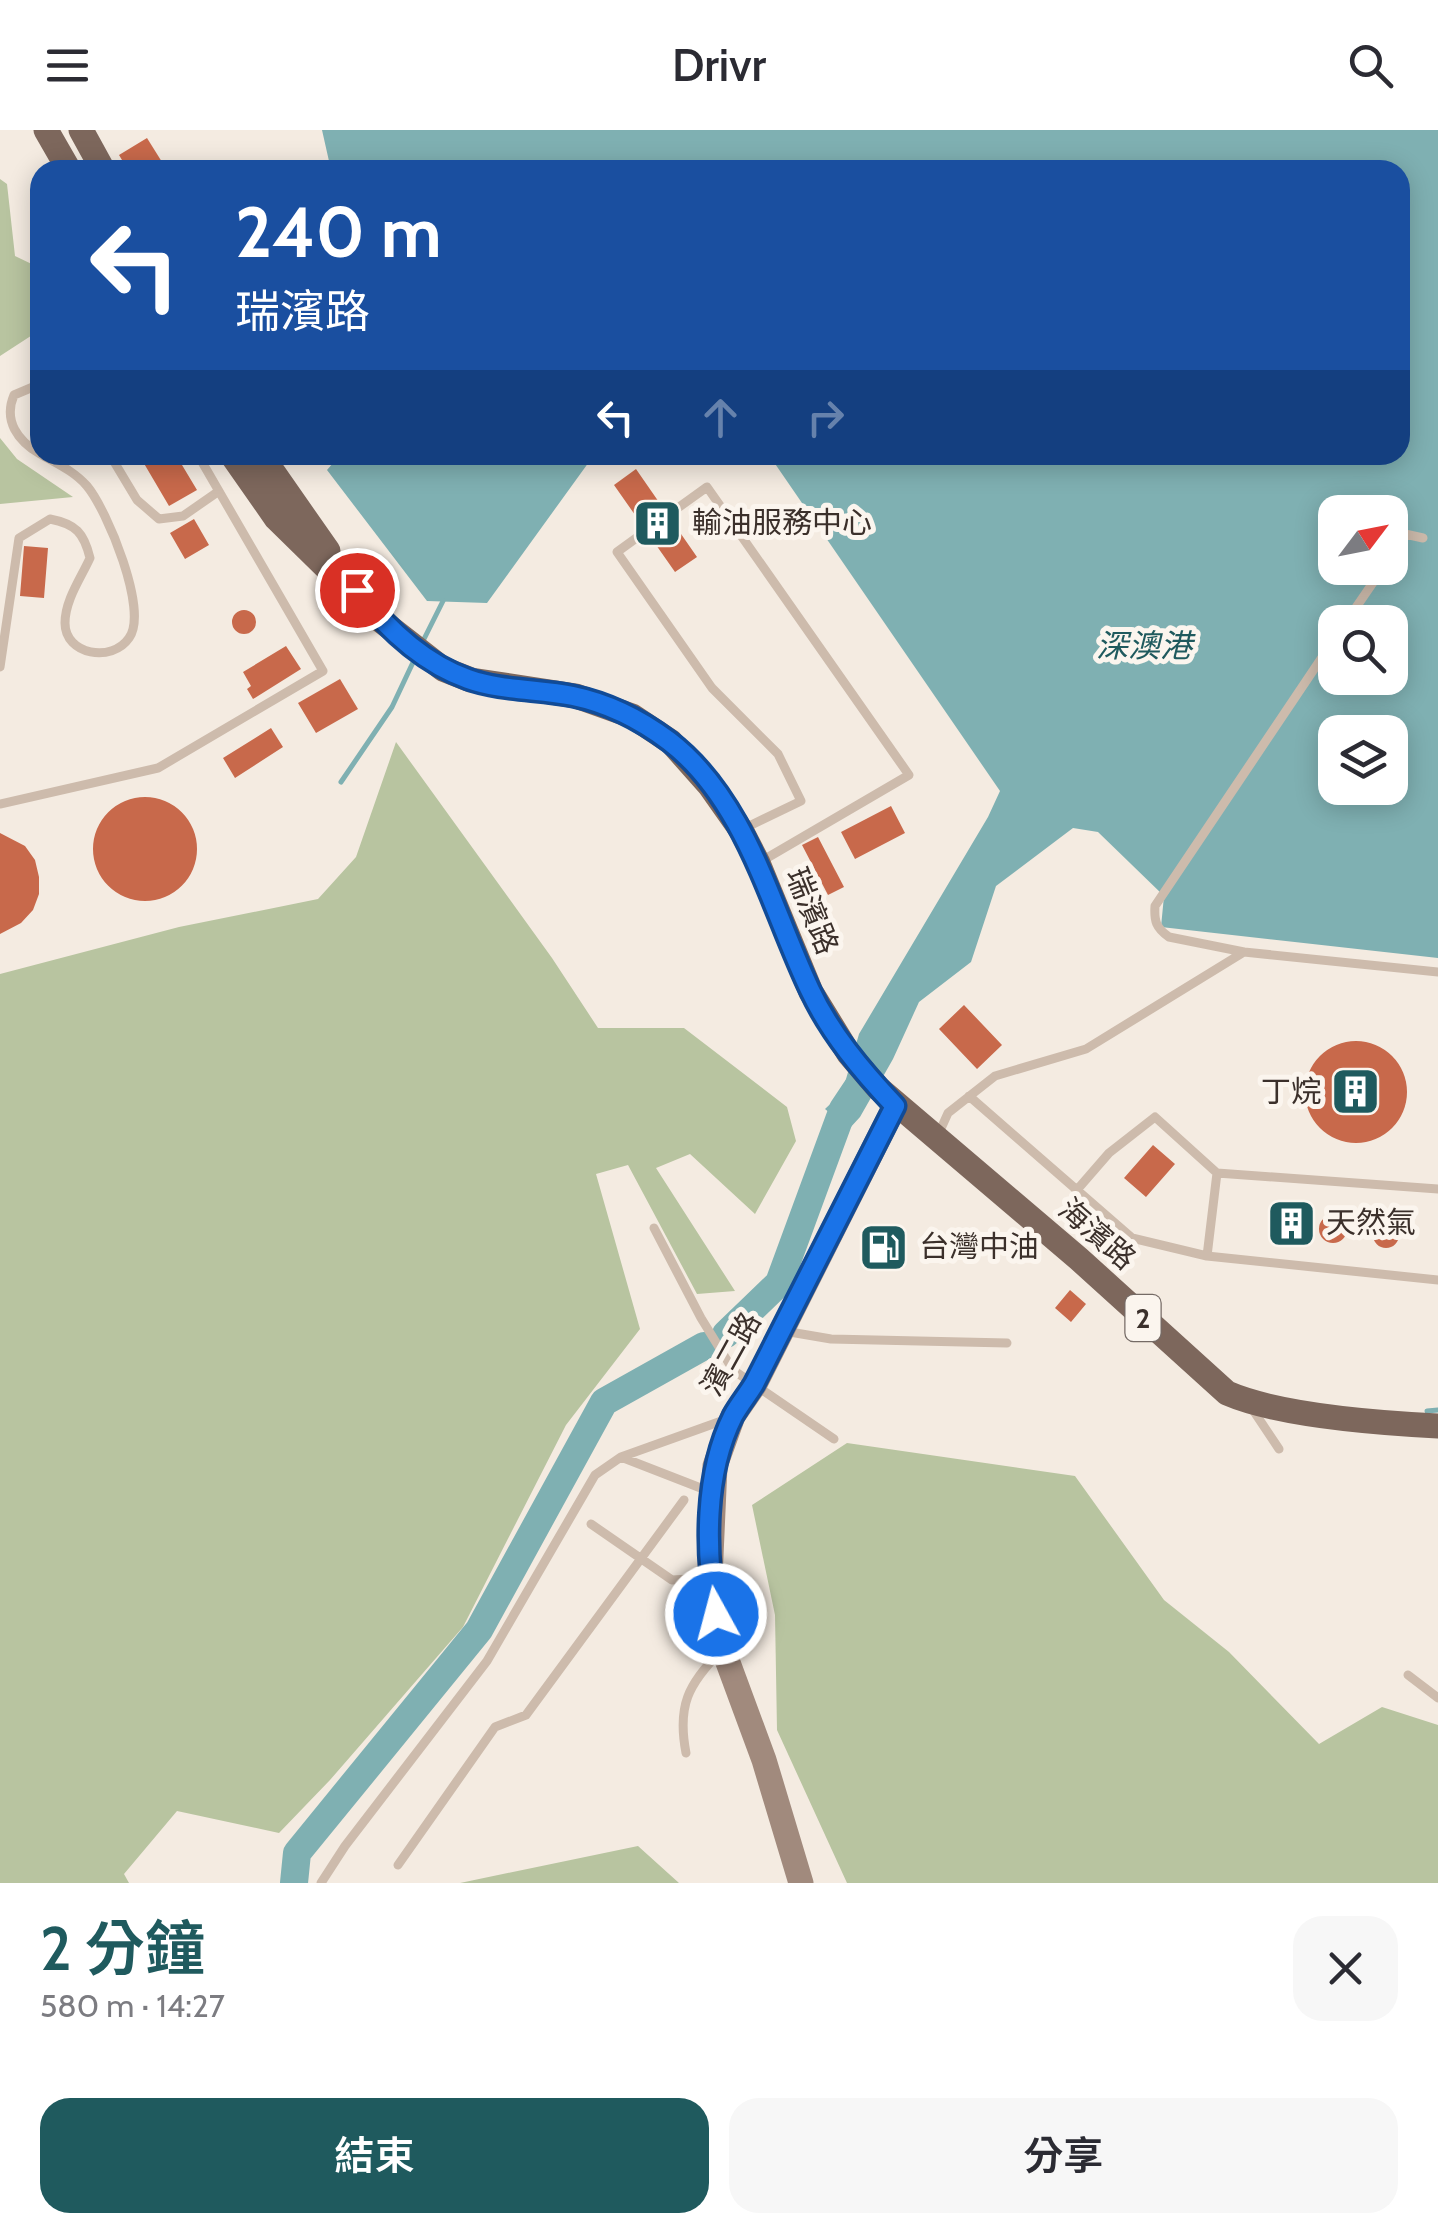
<!DOCTYPE html>
<html lang="zh-TW">
<head>
<meta charset="utf-8">
<style>
  :root { --surface:#fff; --page:#f7f7f7; --text:#2b2b33; --muted:#7c7c81; --accent:#1f5a5e }
  body { margin:0; font-family:Cabin,"Noto Sans TC",sans-serif; background:var(--page); color:var(--text); height:100vh; display:flex; flex-direction:column; font-size:38px; white-space:nowrap }
  * { box-sizing:border-box; margin:0 }
  p { font-size:32px; color:var(--muted) }
  .icon { flex:none; width:55px; height:55px; fill:none; stroke:currentColor; stroke-width:2; stroke-linecap:round; stroke-linejoin:round }
  .map { position:relative; height:1753px; overflow:hidden }
  .panel { display:flex; flex-direction:column; background:var(--surface); flex:1 }
  .panel>* { flex:none }
  .banner { position:absolute; left:30px; top:30px; width:1380px; height:305px; border-radius:30px; box-shadow:0 5px 25px #0003; background:#1a4fa0; color:#fff; overflow:hidden }
  .needle { width:65px; rotate:58deg }
  .controls { position:absolute; left:1318px; top:365px; display:grid; gap:20px }
  .controls a { display:grid; place-items:center; width:90px; height:90px; border-radius:20px; background:var(--surface); box-shadow:0 5px 25px #0003; font-size:50px }
  .pin { position:absolute; display:grid; place-items:center; width:85px; height:85px; color:#fff; margin:-42px; border:5px solid #fff; border-radius:50%; box-shadow:0 2px 10px #0007 }
  .me { position:absolute; width:110px; margin:-55px; rotate:353deg; stroke-linejoin:round; filter:drop-shadow(0 0 8px #0008) }
  .turn { display:flex; align-items:center; gap:35px; height:210px; padding:0 40px; font-size:45px }
  .turn .icon { width:130px; height:130px; stroke-width:2.5 }
  .turn b { display:block; font-size:70px; line-height:85px }
  .lanes { display:flex; align-items:center; height:95px; padding:0 40px; background:#0003; justify-content:center; gap:50px; direction:ltr }
  .lanes .off { opacity:.35 }
  .round { display:grid; place-items:center; flex:none; width:105px; height:105px; border-radius:30px; background:var(--page) }
  .head { display:flex; align-items:center; justify-content:space-between; height:170px; padding:0 40px }
  h1 { font-size:60px; font-weight:600; line-height:75px; color:var(--accent) }
  .primary-button { display:flex; gap:20px; margin-top:auto; padding:20px 40px }
  .primary-button a { flex:1; height:115px; border-radius:30px; background:var(--accent); color:#fff; font-size:40px; font-weight:600; line-height:115px; text-align:center }
  .primary-button a+a { background:var(--page); color:var(--text) }
  header { display:flex; justify-content:space-between; align-items:center; height:130px; padding:0 40px; background:var(--surface); font-size:45px; font-weight:600 }
  .map>svg:first-child { display:block }
  .green { fill:#b8c4a0 }
  .water { fill:#7fb0b2; fill-rule:evenodd }
  .lines { fill:none; stroke-linecap:round; stroke-linejoin:round }
  .stream { stroke:#7fb0b2; stroke-width:5 }
  .river { stroke:#7fb0b2; stroke-width:28 }
  .building { fill:#c8694b }
  .lane { stroke:#cdbbac; stroke-width:9 }
  .secondary { stroke:#a18a7d; stroke-width:25 }
  .primary { stroke:#7d675c; stroke-width:25 }
  .route-casing { stroke:#114b97; stroke-width:25 }
  .route { stroke:#1a73e8; stroke-width:18 }
  .labels { text-anchor:middle; stroke-width:10; stroke-linejoin:round; paint-order:stroke }
  .shield { fill:#fbf5ee; stroke:#756b66; stroke-width:2.5 }
  .shield-label { font-size:28px; font-weight:bold; fill:#3b302b }
  .poi-label { font-size:30px; fill:#3b302b; stroke:#fbf5ee; text-anchor:start }
  .street-label { font-size:30px; fill:#3b302b; stroke:#fbf5ee }
  .water-label { font-size:32px; font-style:italic; fill:#1f5a5e; stroke:#fbf5ee }
</style>
</head>
<body>
<header><svg class="icon" aria-label="menu" viewBox="0 0 24 24"><path d="M4 6h16M4 12h16M4 18h16"/></svg>Drivr<svg class="icon" aria-label="search" viewBox="0 0 24 24"><circle cx="10" cy="10" r="6"/><path d="M15 15l6 6"/></svg></header>
<div class="map">
<svg width="1438" height="1753" viewBox="0 0 1438 1753">
  <rect width="100%" height="100%" fill="#f4ebe1"/>
  <!-- green -->
  <path class="green" d="M 0,49 L 7,54 L 15,126 L 40,138 L 40,200 L 0,226 Z
    M 0,308 L 17,329 L 73,367 L 0,374 Z
    M 396,612 L 552,828 L 598,898 L 684,898 L 787,977 L 796,1011 L 755,1084 L 690,1024 L 656,1038 L 735,1161 L 697,1164 L 628,1035 L 596,1044 L 640,1199 L 566,1295 L 463,1497 L 330,1650 L 279,1703 L 177,1681 L 124,1744 L 129,1753 L 0,1753 L 0,844 L 179,797 L 318,769 L 356,727 Z
    M 847,1313 L 1075,1346 L 1164,1470 L 1229,1522 L 1319,1614 L 1382,1577 L 1438,1595 L 1438,1753 L 847,1753 L 777,1600 L 775,1485 L 752,1375 Z
    M 638,1716 L 679,1753 L 460,1753 Z"/>
  <!-- water -->
  <path class="water" d="M 322,0 L 1438,0 L 1438,828 L 1161,797 L 1164,766 L 1098,702 L 1073,698 L 996,756 L 971,832 L 919,872 L 893,929 L 860,987 L 849,999 L 825,979 L 842,963 L 859,904 L 988,687 L 1000,661 L 769,325 L 1400,325 L 1400,40 L 331,40 ZM 1335,382 L 1390,382 L 1390,438 L 1335,438 ZM 1335,492 L 1390,492 L 1390,548 L 1335,548 ZM 1335,602 L 1390,602 L 1390,658 L 1335,658 Z
    M 340,325 L 594,325 L 487,473 L 427,471 L 327,340 Z"/>
  <g class="lines">
    <!-- stream -->
    <path class="stream" d="M 423,511 L 443,471
      M 341,652 L 392,577 L 416,526
      M 1427,1281 L 1438,1280"/>
    <!-- river -->
    <path class="river" d="M 726,1204 L 779,1153 L 843,979 L 857,958
      M 294,1753 L 297,1723 L 479,1500 L 604,1272 L 704,1216"/>
  </g>
  <!-- building -->
  <path class="building" d="M 147,8 L 167,40 L 128,40 L 119,25 Z
    M 139,325 L 176,325 L 197,360 L 169,376 Z
    M 636,339 L 697,427 L 675,442 L 614,355 Z
    M 194,389 L 209,415 L 185,429 L 170,403 Z
    M 24,416 L 48,418 L 44,468 L 20,466 Z
    M232 492a12 12 0 1 1 24 0a12 12 0 1 1-24 0Z
    M 286,516 L 301,539 L 253,569 L 247,559 L 251,556 L 243,542 Z
    M 340,549 L 358,579 L 316,603 L 298,573 Z
    M 271,598 L 283,617 L 235,648 L 223,628 Z
    M93 719a52 52 0 1 1 104 0a52 52 0 1 1-104 0Z
    M 891,676 L 905,703 L 855,729 L 841,702 Z
    M 0,703 L 25,716 L 35,730 L 39,747 L 39,764 L 33,780 L 21,793 L 0,804 Z
    M 818,707 L 844,757 L 828,765 L 802,715 Z
    M 964,875 L 1002,915 L 977,939 L 939,899 Z
    M1305 962a51 51 0 1 1 102 0a51 51 0 1 1-102 0Z
    M 1153,1015 L 1175,1034 L 1146,1067 L 1124,1048 Z
    M1277 1092a14 14 0 1 1 28 0a14 14 0 1 1-28 0Z
    M1319 1099a14 14 0 1 1 28 0a14 14 0 1 1-28 0Z
    M1373 1105a13 13 0 1 1 26 0a13 13 0 1 1-26 0Z
    M 1070,1160 L 1086,1174 L 1071,1192 L 1055,1178 Z"/>
  <g class="lines">
    <!-- lane -->
    <path class="lane" d="M 40,254 L 14,265 C 3,291 18,311 40,324
      M 110,325 L 137,370 L 159,389 L 183,386 L 219,361
      M 668,385 L 707,357 L 909,645 L 760,732
      M 646,401 L 617,422 L 712,558 L 778,624 L 801,671 L 743,699
      M 1390,426 L 1405,404 L 1423,408
      M 1346,492 L 1383,438
      M 0,537 L 19,408 L 50,389 C 76,394 84,403 90,428 C 81,448 65,470 65,493 C 65,525 112,533 129,508 C 149,481 107,380 87,356 C 75,342 58,334 42,325
      M 0,674 L 158,638 L 323,541 L 198,325
      M 1244,822 L 1169,807 C 1156,798 1154,791 1155,776 L 1335,508
      M 969,966 L 1132,1108 L 1207,1126 L 1438,1150
      M 939,1003 L 948,983 L 995,946 L 1086,919 L 1244,822 L 1438,842
      M 1217,1043 L 1438,1059
      M 1076,1061 L 1109,1023 L 1155,987 L 1217,1043 L 1207,1126
      M 654,1098 L 701,1188 L 733,1240 L 834,1309
      M 784,1201 L 831,1209 L 1007,1213
      M 1251,1277 L 1279,1319
      M 621,1327 L 711,1362
      M 591,1394 L 672,1450 L 707,1448
      M 1408,1545 L 1438,1568
      M 686,1623 C 677,1576 688,1554 721,1521
      M 398,1735 L 495,1597 L 526,1585 L 684,1370
      M 321,1753 L 345,1716 L 487,1531 L 595,1345 L 621,1327 L 727,1289"/>
    <!-- secondary -->
    <path class="secondary" d="M 801,1753 L 764,1630 L 723,1519 L 710,1448 L 715,1336 L 733,1286 L 755,1254 L 895,976"/>
    <!-- primary -->
    <path class="primary" d="M 46,0 L 69,40
      M 81,0 L 103,40
      M 232,325 L 276,388 L 379,489 L 443,539 L 471,550 L 576,566 L 632,586 L 671,612 L 710,656 L 741,700 L 758,733 L 811,862 L 849,924 L 878,958 L 1079,1129 L 1227,1263 C 1280,1286 1379,1293 1438,1296
      M 261,325 L 328,421"/>
  </g>
  <g class="lines">
    <defs>
      <path id="route" d="M 357,460 C 386,498 423,533 468,549 C 501,561 539,559 573,566 C 607,573 641,590 669,611 C 746,670 770,776 810,860 C 830,903 862,941 895,976 L 754,1254 C 748,1264 739,1275 733,1286 C 704,1344 705,1421 716,1484"/>
    </defs>
    <!-- route casing -->
    <use href="#route" class="route-casing"/>
    <!-- route -->
    <use href="#route" class="route"/>
  </g>
  <!-- icons -->
  <defs>
    <symbol id="building-square" viewBox="-11 -11 22 22"><rect x="-9" y="-9" width="18" height="18" rx="4" fill="#1f5a5e" stroke="#fbf5ee"/><path d="M-4-6H4V6H1V3H-1V6H-4ZM-2.5-4.3h1.7v1.8h-1.7ZM.8-4.3h1.7v1.8H.8ZM-2.5-1h1.7V.8h-1.7ZM.8-1h1.7V.8H.8Z" fill="#fff"/></symbol>
    <symbol id="fuel-square" viewBox="-11 -11 22 22"><rect x="-9" y="-9" width="18" height="18" rx="4" fill="#1f5a5e" stroke="#fbf5ee"/><path d="M-5.5-6h7V0h2V4h1.3V-2.5L3-4.5l.8-.8L6-3V5H2.5V1h-1V6h-7ZM-4.2-4.7v3.2H.2V-4.7Z" fill="#fff"/></symbol>
  </defs>
  <g fill-rule="evenodd">
    <use href="#building-square" x="630" y="366" width="55" height="55"/>
    <use href="#building-square" x="1328" y="934" width="55" height="55"/>
    <use href="#building-square" x="1264" y="1066" width="55" height="55"/>
    <use href="#fuel-square" x="856" y="1090" width="55" height="55"/>
  </g>
  <g class="labels">
    <!-- shield labels -->
    <rect class="shield" x="1125.5" y="1165" width="35" height="46" rx="8"/>
    <g class="shield-label">
      <text x="1143" y="1198">2</text>
    </g>
    <!-- poi labels -->
    <g class="poi-label">
      <text x="692" y="403">輸油服務中心</text>
      <text x="1321" y="972" text-anchor="end">丁烷</text>
      <text x="1326" y="1103">天然氣</text>
      <text x="919" y="1127">台灣中油</text>
    </g>
    <!-- street labels -->
    <g class="street-label">
      <text transform="translate(812 781) rotate(68)" y="10">瑞濱路</text>
      <text transform="translate(1097 1104) rotate(41)" y="10">海濱路</text>
      <text transform="translate(731 1224) rotate(-61)" y="10">濱二路</text>
    </g>
    <!-- water labels -->
    <g class="water-label">
      <text x="1144" y="527">深澳港</text>
    </g>
  </g>
</svg>
<div class="controls">
<a><svg class="needle" viewBox="-14 -14 28 28"><path d="M0-13l5 13h-10z" fill="#e53935"/><path d="M0 13l5-13h-10z" fill="#7c7c81"/></svg></a>
<a><svg class="icon" aria-label="search" viewBox="0 0 24 24"><circle cx="10" cy="10" r="6"/><path d="M15 15l6 6"/></svg></a>
<a><svg class="icon" aria-label="layers" viewBox="0 0 24 24"><path d="M12 4l9 5-9 5-9-5zM3 14l9 5 9-5"/></svg></a>
</div>
<div class="pin" style="left:357px;top:460px;background:#d93025"><svg class="icon" aria-label="arrive" viewBox="0 0 24 24"><path d="M6 21V4h12l-3 4 3 4H6"/></svg></div>
<svg class="me" style="left:716px;top:1484px" viewBox="-20 -20 40 40"><circle r="17" fill="#1a73e8" stroke="#fff" stroke-width="3"/><path d="M0-11L8 9 0 5-8 9z" fill="#fff"/></svg>
<div class="banner">
<div class="turn"><svg class="icon" aria-label="left" viewBox="0 0 24 24"><path d="M17 20v-9H6M10 6l-5 5 5 5"/></svg><div><b>240 m</b>瑞濱路</div></div>
<div class="lanes"><svg class="icon" aria-label="left" viewBox="0 0 24 24"><path d="M17 20v-9H6M10 6l-5 5 5 5"/></svg><svg class="icon off" aria-label="ahead" viewBox="0 0 24 24"><path d="M12 20V5M6 11l6-6 6 6"/></svg><svg class="icon off" aria-label="right" viewBox="0 0 24 24"><path d="M7 20v-9h11M14 6l5 5-5 5"/></svg></div>
</div>
</div>
<section class="panel">
<div class="head"><div><h1>2 分鐘</h1><p>580 m · 14:27</p></div><a class="round"><svg class="icon" aria-label="close" viewBox="0 0 24 24"><path d="M6 6l12 12M18 6L6 18"/></svg></a></div>
<div class="primary-button"><a>結束</a><a>分享</a></div>
</section>
</body>
</html>
